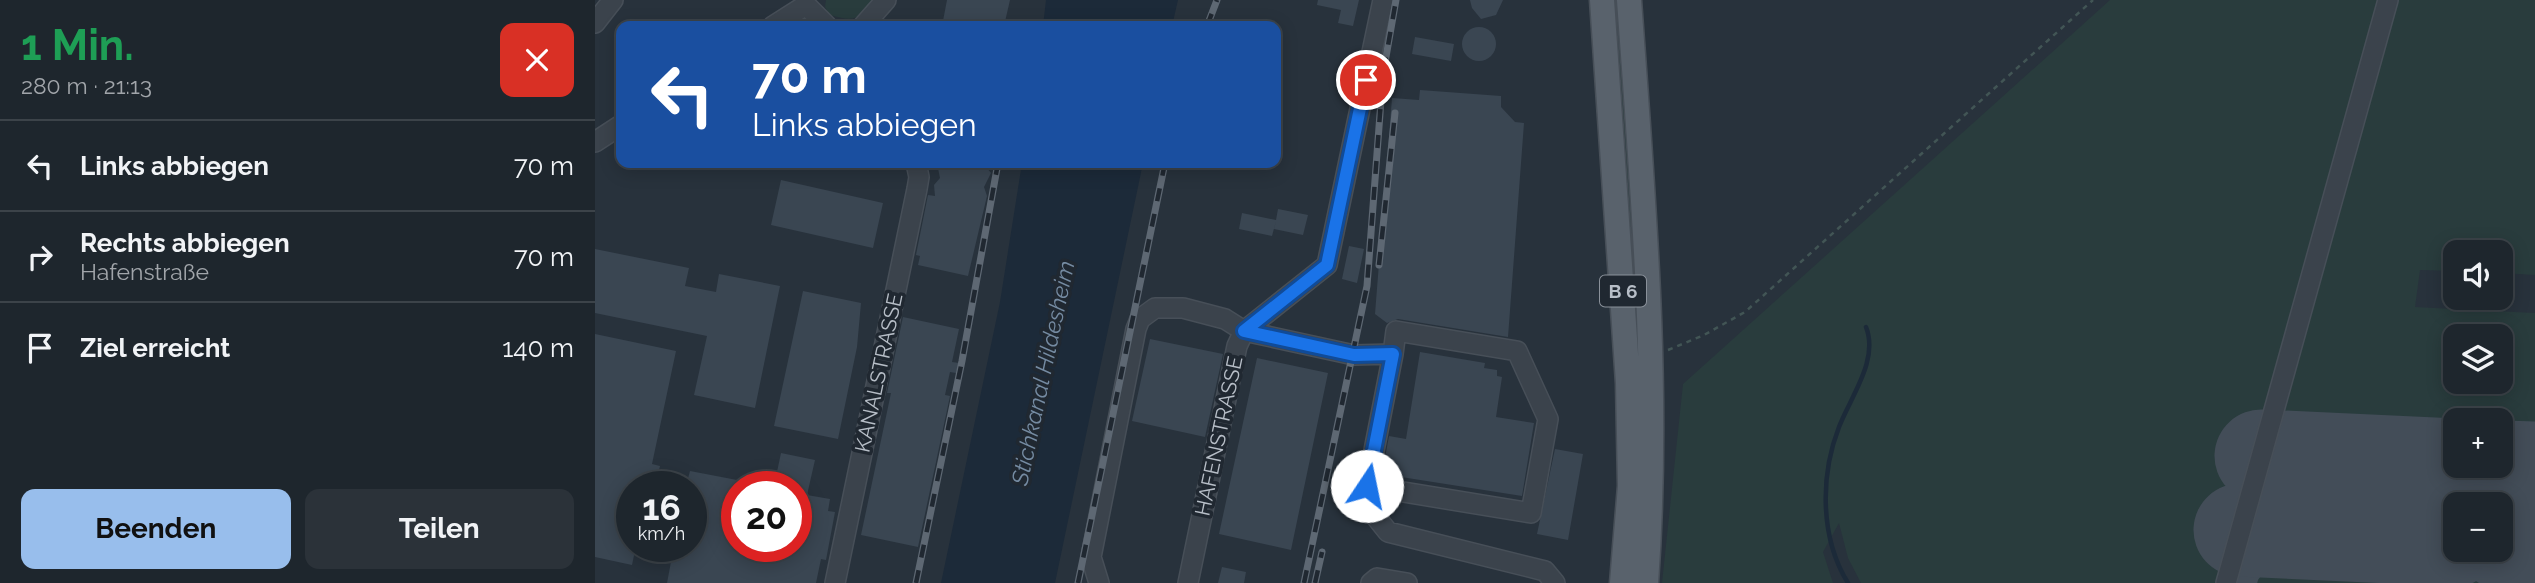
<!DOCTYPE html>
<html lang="de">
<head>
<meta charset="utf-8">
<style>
  :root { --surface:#1e262d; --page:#2b3239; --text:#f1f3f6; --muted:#a1a5aa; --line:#3c4349; --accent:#98beec }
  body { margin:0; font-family:Raleway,sans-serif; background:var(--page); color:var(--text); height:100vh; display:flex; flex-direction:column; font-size:26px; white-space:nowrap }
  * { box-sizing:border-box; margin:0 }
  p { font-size:23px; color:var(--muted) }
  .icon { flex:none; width:38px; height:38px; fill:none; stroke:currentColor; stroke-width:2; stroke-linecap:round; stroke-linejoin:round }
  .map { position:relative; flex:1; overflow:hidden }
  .panel { display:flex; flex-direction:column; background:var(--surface); width:595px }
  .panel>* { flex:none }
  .top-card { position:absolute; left:21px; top:21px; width:665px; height:147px; border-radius:14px; box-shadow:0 4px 18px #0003,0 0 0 2px var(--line); background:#1a4fa0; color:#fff; overflow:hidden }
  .fabs { position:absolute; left:1848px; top:240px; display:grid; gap:14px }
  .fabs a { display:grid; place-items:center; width:70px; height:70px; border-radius:14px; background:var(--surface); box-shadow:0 4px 18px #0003,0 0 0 2px var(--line); font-size:35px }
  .speed { position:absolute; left:21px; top:471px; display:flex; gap:14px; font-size:35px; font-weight:700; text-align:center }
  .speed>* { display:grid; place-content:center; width:91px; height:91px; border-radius:50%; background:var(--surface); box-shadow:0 4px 18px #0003,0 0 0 2px var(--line); line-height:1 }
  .speed small { font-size:18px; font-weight:400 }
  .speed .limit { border:10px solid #d22; background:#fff; color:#111 }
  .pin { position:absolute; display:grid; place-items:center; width:60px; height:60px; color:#fff; margin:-30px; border:4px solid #fff; border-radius:50%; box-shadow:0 2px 7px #0007 }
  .me { position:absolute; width:77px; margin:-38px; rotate:11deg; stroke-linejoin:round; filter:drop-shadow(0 0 5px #0008) }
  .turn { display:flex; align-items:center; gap:24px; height:147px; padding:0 21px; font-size:32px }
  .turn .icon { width:91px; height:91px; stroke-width:2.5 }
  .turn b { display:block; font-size:49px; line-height:60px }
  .round { display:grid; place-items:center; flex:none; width:74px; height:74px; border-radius:14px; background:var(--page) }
  .summary { display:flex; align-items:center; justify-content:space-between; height:119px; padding:0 21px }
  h1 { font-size:42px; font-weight:700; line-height:52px; color:#1e9e55 }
  .primary-button { display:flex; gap:14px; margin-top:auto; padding:14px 21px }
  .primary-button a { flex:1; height:80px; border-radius:14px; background:var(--accent); color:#111; font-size:28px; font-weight:700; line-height:80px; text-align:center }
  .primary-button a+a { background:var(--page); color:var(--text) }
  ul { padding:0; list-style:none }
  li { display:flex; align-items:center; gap:21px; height:91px; padding:0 21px; border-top:2px solid var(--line) }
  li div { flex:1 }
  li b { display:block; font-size:26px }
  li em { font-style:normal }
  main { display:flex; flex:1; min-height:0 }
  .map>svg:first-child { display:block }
  .green { fill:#293c3d; fill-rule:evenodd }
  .water { fill:#1c2a39 }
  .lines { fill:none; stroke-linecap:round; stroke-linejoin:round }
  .stream { stroke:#1c2a39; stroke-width:4.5 }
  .taxiway { stroke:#434d58; stroke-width:37 }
  .runway { stroke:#434d58; stroke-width:93 }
  .building { fill:#3a4652 }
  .minor-casing { stroke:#474f58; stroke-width:22 }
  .major-casing { stroke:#474f58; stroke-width:27 }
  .path { stroke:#425555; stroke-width:2.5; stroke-dasharray:5 5; stroke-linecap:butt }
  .minor { stroke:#3b434c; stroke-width:19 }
  .major { stroke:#59626c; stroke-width:24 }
  .rail-casing { stroke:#5e6873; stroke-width:7 }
  .rail { stroke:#202831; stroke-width:4.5; stroke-dasharray:13; stroke-linecap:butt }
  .route-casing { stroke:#114b97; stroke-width:18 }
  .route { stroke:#1a73e8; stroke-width:12 }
  .labels { text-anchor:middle; stroke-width:7; stroke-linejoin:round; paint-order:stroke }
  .shield { fill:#202831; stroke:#8a919a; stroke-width:2 }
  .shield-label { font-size:19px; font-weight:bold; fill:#b7bec7 }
  .street-label { font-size:21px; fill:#b7bec7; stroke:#202831 }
  .water-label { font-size:23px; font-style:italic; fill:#758ba2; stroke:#202831 }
</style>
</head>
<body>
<main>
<section class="panel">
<div class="summary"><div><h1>1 Min.</h1><p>280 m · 21:13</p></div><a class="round" style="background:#d93025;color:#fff"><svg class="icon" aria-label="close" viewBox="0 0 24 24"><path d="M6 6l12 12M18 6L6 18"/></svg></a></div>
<ul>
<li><svg class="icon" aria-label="left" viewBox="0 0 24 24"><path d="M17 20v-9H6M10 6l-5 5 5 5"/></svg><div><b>Links abbiegen</b></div><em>70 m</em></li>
<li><svg class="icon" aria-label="right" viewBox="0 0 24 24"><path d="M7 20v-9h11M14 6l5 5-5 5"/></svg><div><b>Rechts abbiegen</b><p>Hafenstraße</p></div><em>70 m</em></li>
<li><svg class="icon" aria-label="arrive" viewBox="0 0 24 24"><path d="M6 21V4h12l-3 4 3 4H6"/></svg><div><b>Ziel erreicht</b></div><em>140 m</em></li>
</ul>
<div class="primary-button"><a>Beenden</a><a>Teilen</a></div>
</section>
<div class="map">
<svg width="1940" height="583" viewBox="0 0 1940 583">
  <rect width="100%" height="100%" fill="#28323c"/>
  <!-- green -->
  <path class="green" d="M 231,0 L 283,0 C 265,18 261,23 235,15 L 230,7 Z
    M 1016,0 L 1026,0 L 1051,359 L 1040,359 Z
    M 1515,0 L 1788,0 L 1626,583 L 1266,583 L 1253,558 L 1244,523 L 1228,552 L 1238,583 L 1067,583 L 1088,384 Z
    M 1800,0 L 1940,0 L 1940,275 L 1906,273 L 1906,252 L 1860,252 L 1860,271 L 1825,270 L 1820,307 L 1940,313 L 1940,519 L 1906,517 L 1906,504 L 1860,504 L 1860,515 L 1657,506 ZM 1860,336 L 1906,336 L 1906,382 L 1860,382 ZM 1860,420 L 1906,420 L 1906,466 L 1860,466 Z
    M 1675,555 L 1940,567 L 1940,583 L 1654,583 L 1663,565 Z"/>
  <!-- water -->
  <path class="water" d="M 451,0 L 583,0 L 577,26 L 448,26 Z
    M 427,163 L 548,163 L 460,583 L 346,583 L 405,302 Z"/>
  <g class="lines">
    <!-- stream -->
    <path class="stream" d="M 1253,583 C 1225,538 1225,476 1244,427 C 1256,396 1284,360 1271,327"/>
    <!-- taxiway -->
    <path class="taxiway" d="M 1648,569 L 1664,547 L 1688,532
      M 1643,583 L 1678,457"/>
    <!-- runway -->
    <path class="runway" d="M 1666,456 L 1860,465
      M 1878,466 L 1940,468
      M 1645,530 L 1860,540
      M 1906,542 L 1940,543"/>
  </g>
  <!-- building -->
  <path class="building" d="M 352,0 L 415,0 L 409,26 L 347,26 Z
    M 723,0 L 764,0 L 758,26 L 743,23 L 746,10 L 722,5 Z
    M 875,0 L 908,0 L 901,15 L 886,19 L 877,8 Z
    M867 44a17 17 0 1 1 34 0a17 17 0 1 1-34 0Z
    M 820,37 L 859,44 L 856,61 L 817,54 Z
    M 825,90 L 906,96 L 906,107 L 920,122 L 929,123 L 913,337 L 803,319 L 792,323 L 780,314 L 797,98 L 824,100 Z
    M 342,163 L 375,163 L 380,169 L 392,168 L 396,173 L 389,187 L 392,196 L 373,276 L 323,265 L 325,256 L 321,255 L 333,195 L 340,196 L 339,185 L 345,178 Z
    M 186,180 L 288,203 L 278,248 L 176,225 Z
    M 683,209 L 713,215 L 708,235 L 679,229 L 681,221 L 677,236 L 644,229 L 647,213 L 681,220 Z
    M 754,246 L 769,249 L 762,283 L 747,279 Z
    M 0,249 L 94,268 L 90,286 L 121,292 L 124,274 L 185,286 L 160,408 L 99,395 L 112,336 L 0,313 Z
    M 208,291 L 266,303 L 262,347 L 243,439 L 179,426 Z
    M 308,317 L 364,329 L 357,362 L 364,363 L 361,373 L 355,372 L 350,395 L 355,396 L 323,547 L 266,535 L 296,393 L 292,393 Z
    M 0,334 L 81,351 L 57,464 L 65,466 L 60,486 L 37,486 L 37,546 L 41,546 L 37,565 L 0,557 Z
    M 555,339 L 628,354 L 610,437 L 537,421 Z
    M 825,352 L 890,363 L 889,368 L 902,370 L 902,376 L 907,377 L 901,417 L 939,423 L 927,496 L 787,474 L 794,436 L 811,439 Z
    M 662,358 L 733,373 L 696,550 L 624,534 Z
    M 960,449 L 988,454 L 973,540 L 942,534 Z
    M 186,453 L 220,460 L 212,495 L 235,499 L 233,511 L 240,512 L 231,560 L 226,559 L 221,583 L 72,583 L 79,546 L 96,546 L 96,486 L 91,486 L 95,471 L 142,480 L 142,546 L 201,546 L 201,486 L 179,486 Z
    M 627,567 L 651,572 L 649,583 L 623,583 Z"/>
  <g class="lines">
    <defs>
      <path id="minor" d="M 0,23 L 18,0
        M 178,26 L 211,5 L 232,26
        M 268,26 L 291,0
        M 0,142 L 26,125
        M 782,488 L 781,517 L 793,532 L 950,571 L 960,583
        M 240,583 L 322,189 L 324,177 L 321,163
        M 504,583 L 496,557 L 541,329 L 545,319 L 560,308 L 588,308 L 630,319 L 649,331 L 759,355 L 798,354 L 772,486 L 936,513 L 953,419 L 922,351 L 801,331 L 798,354
        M 593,583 L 642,346 L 649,331 L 732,265 L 788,0
        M 776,583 L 782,578 L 812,583
        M 1631,583 L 1793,0"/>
      <path id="major" d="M 1007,0 L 1033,383 L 1035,486 L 1027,583
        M 1034,0 C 1048,195 1065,388 1051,583"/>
    </defs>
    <!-- minor casing -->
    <use href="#minor" class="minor-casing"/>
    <!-- major casing -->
    <use href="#major" class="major-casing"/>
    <!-- path -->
    <path class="path" d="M 1073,350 L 1109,335 L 1150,312 L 1498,0"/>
    <!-- minor -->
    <use href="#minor" class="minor"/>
    <!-- major -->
    <use href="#major" class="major"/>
    <defs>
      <path id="rail" d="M 612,26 L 622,0
        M 784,265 L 800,113
        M 321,583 L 367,361 L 403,163
        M 483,583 L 570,163
        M 709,583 L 772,286 L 788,74 L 801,0
        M 720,583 L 727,552"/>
    </defs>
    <!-- rail casing -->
    <use href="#rail" class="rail-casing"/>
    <!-- rail -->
    <use href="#rail" class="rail"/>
  </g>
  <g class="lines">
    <defs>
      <path id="route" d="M 771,80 L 732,265 L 649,331 L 759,355 L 798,354 L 772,486"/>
    </defs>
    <!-- route casing -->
    <use href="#route" class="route-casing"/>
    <!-- route -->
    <use href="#route" class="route"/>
  </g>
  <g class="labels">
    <!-- shield labels -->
    <rect class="shield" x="1005" y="275.5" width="46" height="31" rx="5"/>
    <g class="shield-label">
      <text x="1028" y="298">B 6</text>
    </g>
    <!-- street labels -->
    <g class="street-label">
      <text transform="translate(284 373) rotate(-78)" y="7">KANALSTRASSE</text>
      <text transform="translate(624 436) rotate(-78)" y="7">HAFENSTRASSE</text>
    </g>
    <!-- water labels -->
    <g class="water-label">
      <text transform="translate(448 373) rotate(-78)" y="8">Stichkanal Hildesheim</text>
    </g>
  </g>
</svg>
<div class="fabs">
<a><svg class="icon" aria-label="sound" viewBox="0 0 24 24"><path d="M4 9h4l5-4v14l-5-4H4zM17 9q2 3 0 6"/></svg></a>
<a><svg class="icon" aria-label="layers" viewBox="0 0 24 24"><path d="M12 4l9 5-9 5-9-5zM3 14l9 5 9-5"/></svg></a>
<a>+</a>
<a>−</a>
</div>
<div class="speed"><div>16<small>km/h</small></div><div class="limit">20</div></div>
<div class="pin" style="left:771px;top:80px;background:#d93025"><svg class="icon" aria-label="arrive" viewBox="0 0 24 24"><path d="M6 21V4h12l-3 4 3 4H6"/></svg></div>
<svg class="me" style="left:772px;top:486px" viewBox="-20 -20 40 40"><circle r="19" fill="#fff"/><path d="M0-13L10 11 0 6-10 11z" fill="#1a73e8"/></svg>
<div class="top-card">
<div class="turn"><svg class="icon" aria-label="left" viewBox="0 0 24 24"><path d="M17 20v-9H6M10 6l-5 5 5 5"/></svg><div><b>70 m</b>Links abbiegen</div></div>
</div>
</div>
</main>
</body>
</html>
